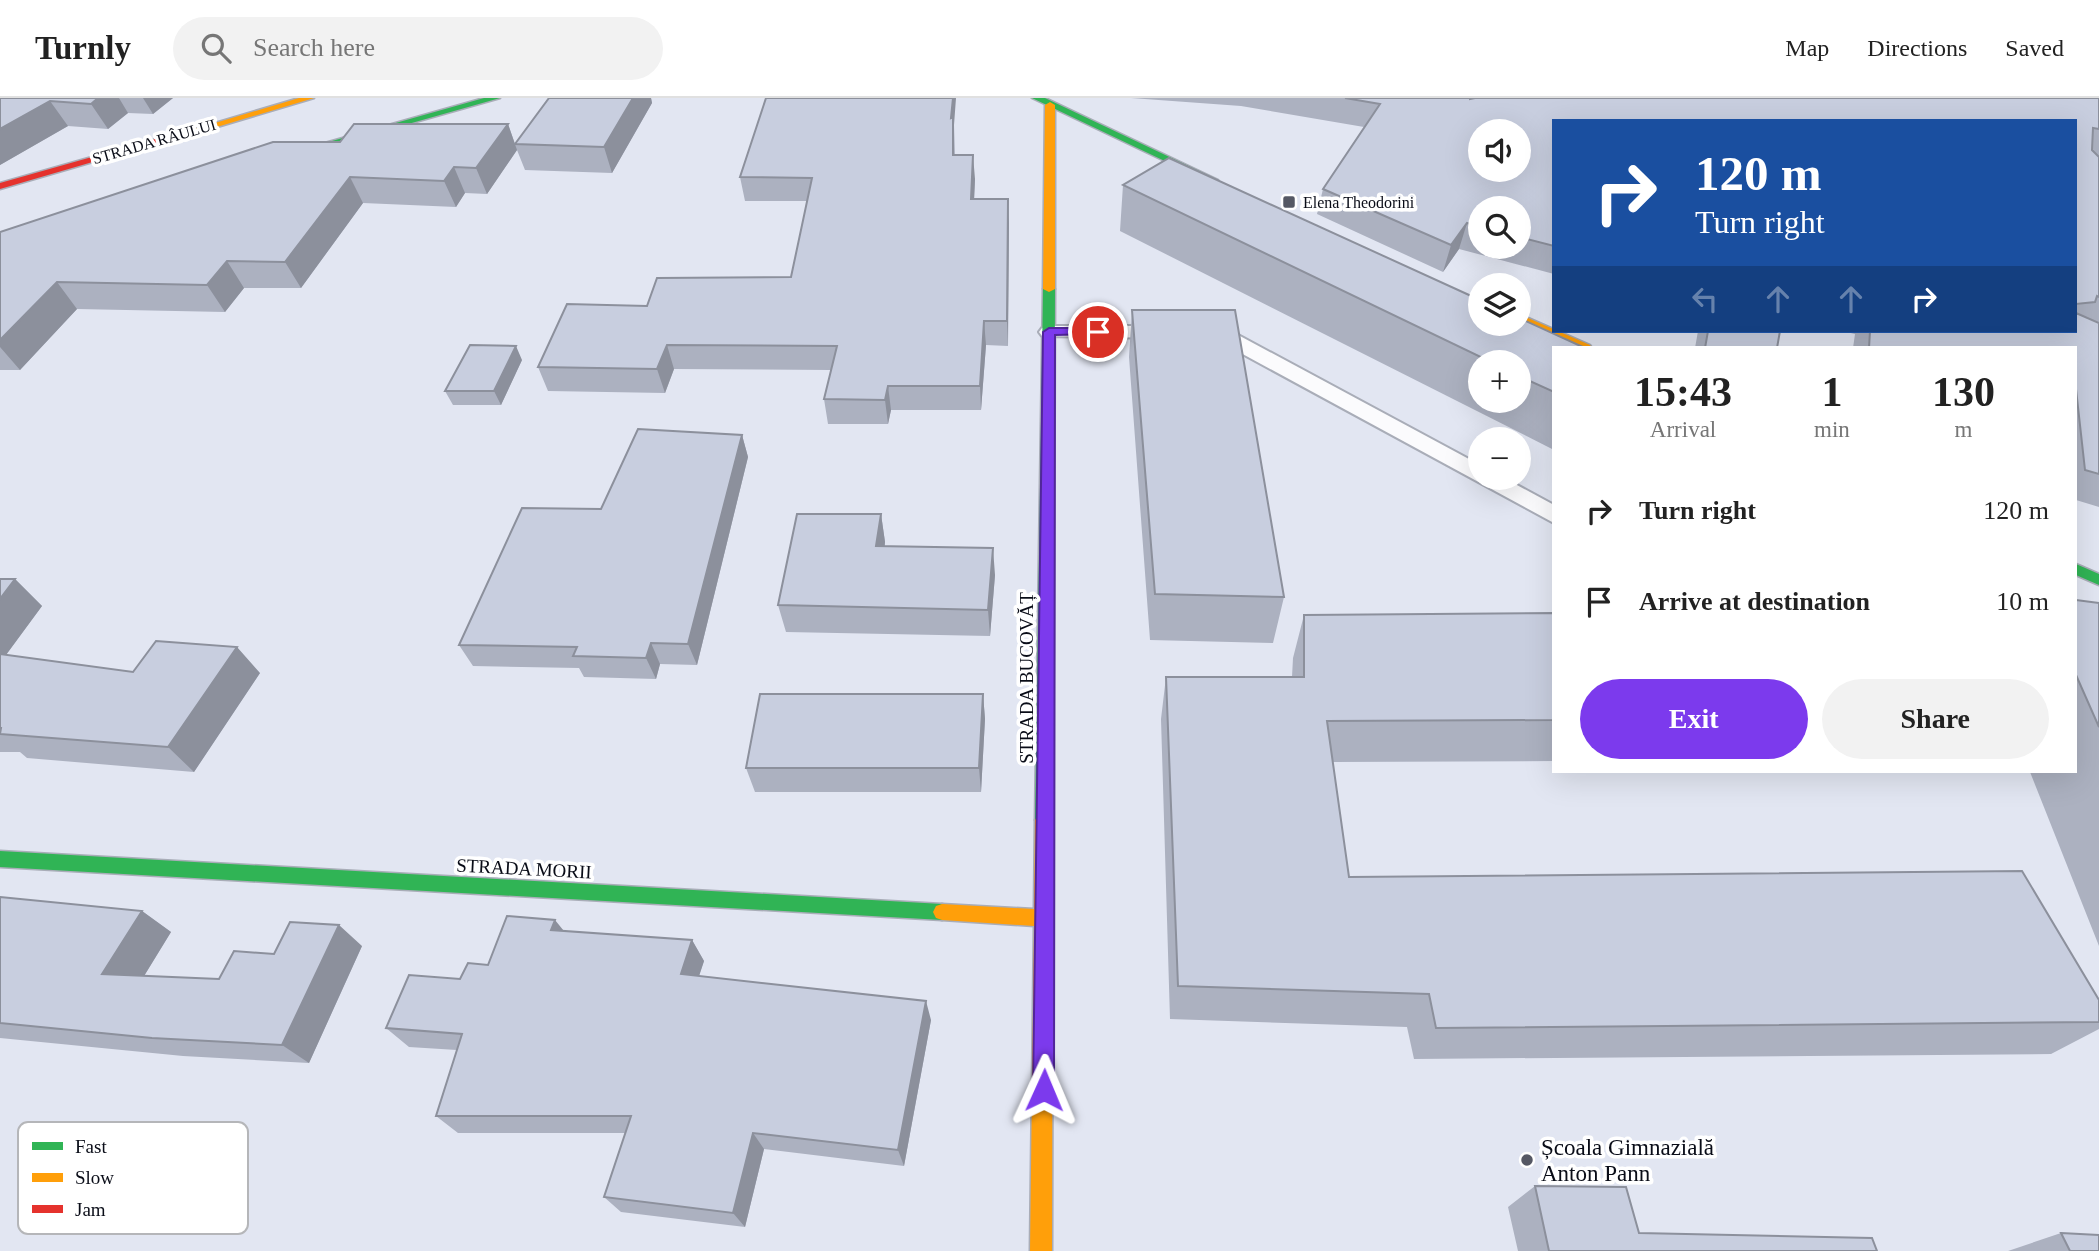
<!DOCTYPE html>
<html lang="en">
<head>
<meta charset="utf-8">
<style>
  :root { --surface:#fff; --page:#f2f2f2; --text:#222; --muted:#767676; --line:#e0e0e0; --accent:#7c3aed }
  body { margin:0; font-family:"Times New Roman",serif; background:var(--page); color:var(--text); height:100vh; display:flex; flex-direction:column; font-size:26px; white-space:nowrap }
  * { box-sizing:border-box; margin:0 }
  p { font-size:23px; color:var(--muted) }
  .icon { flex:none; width:38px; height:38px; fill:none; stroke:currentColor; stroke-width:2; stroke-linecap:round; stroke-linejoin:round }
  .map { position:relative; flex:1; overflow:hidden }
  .drawer { position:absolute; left:1552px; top:248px; width:525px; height:427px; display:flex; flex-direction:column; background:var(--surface); border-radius:0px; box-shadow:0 7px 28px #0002 }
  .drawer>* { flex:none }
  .hud { position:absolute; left:1552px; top:21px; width:525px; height:214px; border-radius:0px; box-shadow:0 7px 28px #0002; background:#1a4fa0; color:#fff; overflow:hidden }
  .controls { position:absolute; left:1468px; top:21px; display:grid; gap:14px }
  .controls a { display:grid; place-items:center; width:63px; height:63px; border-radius:50%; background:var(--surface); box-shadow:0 7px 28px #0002; font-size:35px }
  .pin { position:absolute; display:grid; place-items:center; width:60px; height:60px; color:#fff; margin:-30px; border:4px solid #fff; border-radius:50%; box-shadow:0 2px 7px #0007 }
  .me { position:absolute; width:77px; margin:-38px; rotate:1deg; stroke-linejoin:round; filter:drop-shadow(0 0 5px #0008) }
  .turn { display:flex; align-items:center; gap:24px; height:147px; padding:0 28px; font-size:32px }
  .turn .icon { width:91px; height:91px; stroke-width:2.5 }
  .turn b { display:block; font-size:49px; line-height:60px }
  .lanes { display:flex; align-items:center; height:66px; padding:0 28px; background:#0003; justify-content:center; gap:35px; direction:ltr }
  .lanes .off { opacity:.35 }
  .eta { display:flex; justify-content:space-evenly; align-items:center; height:119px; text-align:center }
  .eta b { font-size:42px; font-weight:700; line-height:49px }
  .primary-button { display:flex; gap:14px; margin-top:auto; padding:14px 28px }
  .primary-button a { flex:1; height:80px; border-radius:42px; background:var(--accent); color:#fff; font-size:28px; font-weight:700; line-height:80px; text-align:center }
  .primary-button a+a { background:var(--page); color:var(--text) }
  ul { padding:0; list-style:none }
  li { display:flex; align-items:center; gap:21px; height:91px; padding:0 28px }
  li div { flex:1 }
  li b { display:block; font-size:26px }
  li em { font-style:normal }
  header { display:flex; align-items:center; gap:42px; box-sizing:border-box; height:98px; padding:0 35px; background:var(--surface); border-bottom:2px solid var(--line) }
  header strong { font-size:33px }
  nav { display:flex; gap:38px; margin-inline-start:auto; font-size:24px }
  .search { width:490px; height:63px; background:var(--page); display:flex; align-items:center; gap:18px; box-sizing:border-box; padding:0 24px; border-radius:38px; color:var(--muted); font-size:26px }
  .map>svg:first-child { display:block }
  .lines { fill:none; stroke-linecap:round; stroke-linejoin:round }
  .lane-casing { stroke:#a9adb8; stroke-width:4 }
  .fast-casing { stroke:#a9adb8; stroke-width:3 }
  .slow-casing { stroke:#a9adb8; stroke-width:3 }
  .jam-casing { stroke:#a9adb8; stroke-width:3 }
  .lane { fill:#fbfbfd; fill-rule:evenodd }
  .fast { fill:#30b455; fill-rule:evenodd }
  .slow { fill:#ff9f0a; fill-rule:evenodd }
  .jam { fill:#e5322d; fill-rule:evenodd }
  .wall { fill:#acb1c0; fill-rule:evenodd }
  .shaded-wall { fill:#8c909c }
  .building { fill:#c8cedf; stroke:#8c909c; stroke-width:2; fill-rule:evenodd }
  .route { fill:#7c3aed; stroke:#51269a; stroke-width:2 }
  .poi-dot { fill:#555864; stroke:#fff; stroke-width:2.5 }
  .labels { text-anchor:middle; stroke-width:7; stroke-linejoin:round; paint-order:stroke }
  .far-street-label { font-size:16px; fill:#090c17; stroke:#fff }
  .far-poi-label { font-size:16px; fill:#090c17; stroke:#fff; text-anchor:start }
  .street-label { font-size:19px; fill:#090c17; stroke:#fff }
  .near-poi-label { font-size:23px; fill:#090c17; stroke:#fff; text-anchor:start }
  .key { fill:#fff; stroke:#b5b6b9; stroke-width:2 }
  .key-label { font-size:19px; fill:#090c17 }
</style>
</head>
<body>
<header>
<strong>Turnly</strong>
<div class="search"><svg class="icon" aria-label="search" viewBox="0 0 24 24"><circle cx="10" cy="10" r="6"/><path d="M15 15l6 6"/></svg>Search here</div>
<nav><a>Map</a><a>Directions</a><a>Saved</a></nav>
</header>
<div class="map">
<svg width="2099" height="1153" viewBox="0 0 2099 1153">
  <rect width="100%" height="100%" fill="#e2e6f2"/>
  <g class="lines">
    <defs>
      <path id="lane" d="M 1049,228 L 1166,228 L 1176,234 L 1166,240 L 1042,238 L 1039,234 L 1042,230 Z
        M 1208,228 L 1227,231 L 1480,367 L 1480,380 L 1504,380 L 1554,407 L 1554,425 L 1215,241 L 1201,238 L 1198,234 L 1201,230 Z"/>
      <path id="fast" d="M 484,0 L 500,0 L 288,60 L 279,58 Z
        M 1032,0 L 1045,0 L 1218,82 L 1209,84 Z
        M 1049,188 L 1055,191 L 1053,722 L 1050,727 L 1044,730 L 1038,727 L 1035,722 L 1043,191 Z
        M 2076,466 L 2099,476 L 2099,487 L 2076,477 Z
        M 0,753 L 942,806 L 948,808 L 951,814 L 948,820 L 942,822 L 0,769 Z"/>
      <path id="slow" d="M 299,0 L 314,0 L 167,44 L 158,42 Z
        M 1050,4 L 1055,7 L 1055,191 L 1049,194 L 1043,191 L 1045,7 Z
        M 1519,216 L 1590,247 L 1592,250 L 1576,250 L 1519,224 Z
        M 1044,714 L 1050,717 L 1053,722 L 1052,1153 L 1030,1153 L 1034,828 L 942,822 L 936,820 L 933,814 L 936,808 L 942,806 L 1034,811 L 1035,722 L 1038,717 Z"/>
      <path id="jam" d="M 159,40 L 168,42 L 0,91 L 0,85 Z"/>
    </defs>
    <!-- lane casing -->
    <use href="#lane" class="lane-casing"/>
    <!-- fast casing -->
    <use href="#fast" class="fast-casing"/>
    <!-- slow casing -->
    <use href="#slow" class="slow-casing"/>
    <!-- jam casing -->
    <use href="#jam" class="jam-casing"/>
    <!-- lane -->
    <use href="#lane" class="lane"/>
    <!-- fast -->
    <use href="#fast" class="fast"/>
    <!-- slow -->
    <use href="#slow" class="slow"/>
    <!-- jam -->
    <use href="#jam" class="jam"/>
  </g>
  <!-- wall -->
  <path class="wall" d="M 0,0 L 173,0 L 153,16 L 128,15 L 108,31 L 68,28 L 0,67 Z
    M 549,0 L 651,0 L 652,5 L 612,75 L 525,72 L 517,52 L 487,96 L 465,95 L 456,109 L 363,105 L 301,190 L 244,190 L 225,214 L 77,211 L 20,272 L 0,272 L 0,134 L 340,44 L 508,26 L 515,46 Z
    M 1131,0 L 1470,0 L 1470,1 L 2099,0 L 2099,409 L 2076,402 L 2076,250 L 1853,250 L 1855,236 L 1842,233 L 2076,233 L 2076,23 L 1554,23 L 1554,176 L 1459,151 L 1443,174 L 1317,116 L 1323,91 L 1364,29 L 1241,8 ZM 1480,110 L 1519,110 L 1519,149 L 1480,149 Z
    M 954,27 L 955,57 L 975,81 L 974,101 L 1008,101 L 1008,248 L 986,247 L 981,312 L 891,312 L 888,326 L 828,326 L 824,301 L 831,272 L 674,271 L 665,295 L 548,293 L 538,269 L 647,208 L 791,179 L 807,103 L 745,103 L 740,79 Z
    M 1123,87 L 1554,250 L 1554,352 L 1120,133 ZM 1480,264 L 1519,264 L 1519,303 L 1480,303 Z
    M 1132,212 L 1284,499 L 1273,545 L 1150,542 L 1129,259 Z
    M 1698,233 L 1780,233 L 1777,250 L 1695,250 Z
    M 522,262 L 501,307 L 453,307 L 445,293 Z
    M 742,337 L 748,359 L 697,567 L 660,566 L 656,581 L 584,579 L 579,570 L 473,568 L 459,547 L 601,411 Z
    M 881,416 L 885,444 L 885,448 L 995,477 L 990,538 L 786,534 L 778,507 Z
    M 0,481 L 15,481 L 42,508 L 6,557 L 133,574 L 260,575 L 194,674 L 27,660 L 20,654 L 0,654 Z
    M 2076,502 L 2099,505 L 2099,848 L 2030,674 L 2076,674 Z
    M 1554,515 L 1554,663 L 1333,664 L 1349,779 L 2099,924 L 2099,931 L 2051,956 L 1414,961 L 1407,929 L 1170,921 L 1161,621 L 1166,579 L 1292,579 L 1293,560 L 1304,517 Z
    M 983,596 L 985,621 L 981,694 L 755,694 L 746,670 Z
    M 0,799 L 142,813 L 171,834 L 144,878 L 219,881 L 274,856 L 362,848 L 309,965 L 183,958 L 0,940 Z
    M 564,833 L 692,842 L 704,863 L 699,878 L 931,922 L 904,1068 L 764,1051 L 745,1129 L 621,1114 L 604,1099 L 626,1035 L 458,1035 L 436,1018 L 457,952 L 409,949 L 386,930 L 460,881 L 488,867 Z
    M 1535,1088 L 1639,1135 L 1877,1153 L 1518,1153 L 1508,1109 Z
    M 2061,1135 L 2099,1153 L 2008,1153 Z"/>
  <!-- shaded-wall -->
  <path class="shaded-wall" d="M 98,0 L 119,0 L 128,15 L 108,31 L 91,6 Z
    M 143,0 L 173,0 L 153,16 Z
    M 633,0 L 651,0 L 652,5 L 612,75 L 604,49 Z
    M 953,0 L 956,0 L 954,27 L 954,81 L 951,20 Z
    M 50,3 L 68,28 L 0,67 L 0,31 Z
    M 508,26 L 517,52 L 487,96 L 476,70 Z
    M 973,57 L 975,81 L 973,125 L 971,101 Z
    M 454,69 L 465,95 L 456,109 L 444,83 Z
    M 350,79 L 363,105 L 301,190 L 285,164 Z
    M 1008,101 L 1009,125 L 1008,248 L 1007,223 Z
    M 1467,125 L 1459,151 L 1443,174 L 1451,147 Z
    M 227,163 L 244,190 L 225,214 L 207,187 Z
    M 57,184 L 77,211 L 20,272 L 0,249 L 0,242 Z
    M 984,223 L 986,247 L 981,312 L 980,288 Z
    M 667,247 L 674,271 L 665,295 L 657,271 Z
    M 516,248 L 522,262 L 501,307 L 494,293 Z
    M 888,288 L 891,312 L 888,326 L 885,302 Z
    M 742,337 L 748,359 L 697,567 L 688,546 Z
    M 881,416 L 885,444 L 881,475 L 876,448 Z
    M 993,450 L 995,477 L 990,538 L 988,512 Z
    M 15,481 L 42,508 L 0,565 L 0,501 Z
    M 651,545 L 660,566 L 656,581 L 646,560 Z
    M 237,549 L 260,575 L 194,674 L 168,649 Z
    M 983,596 L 985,621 L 981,694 L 979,670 Z
    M 142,813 L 171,834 L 133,896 L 102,876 Z
    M 555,822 L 572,843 L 551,832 Z
    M 339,827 L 362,848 L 309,965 L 282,947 Z
    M 692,842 L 704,863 L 693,896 L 681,876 Z
    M 926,903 L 931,922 L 904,1068 L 898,1052 Z
    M 753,1035 L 764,1051 L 745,1129 L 733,1115 Z"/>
  <!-- building -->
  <path class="building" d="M 0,0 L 98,0 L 91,6 L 50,3 L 0,31 Z
    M 549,0 L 633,0 L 604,49 L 515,46 Z
    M 766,0 L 953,0 L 951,20 L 953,19 L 953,57 L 973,57 L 971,101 L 1008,101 L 1007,223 L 984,223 L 980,288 L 888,288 L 885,302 L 824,301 L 837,248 L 667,247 L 657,271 L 538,269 L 567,206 L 647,208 L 657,180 L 791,179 L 812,80 L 740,79 Z
    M 1345,0 L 1470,0 L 1470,1 L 1475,0 L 2099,0 L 2099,31 L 2093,30 L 2092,52 L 2099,59 L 2099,199 L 2097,198 L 2095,204 L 2076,206 L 2076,23 L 1554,23 L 1554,148 L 1519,139 L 1519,110 L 1480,110 L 1480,129 L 1467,125 L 1451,147 L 1323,91 L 1380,6 ZM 1480,33 L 1519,33 L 1519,72 L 1480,72 Z
    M 354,26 L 508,26 L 476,70 L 454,69 L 444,83 L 350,79 L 285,164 L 227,163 L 207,187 L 57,184 L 0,242 L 0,134 L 273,44 L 340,44 Z
    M 1169,60 L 1480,202 L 1480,226 L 1519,226 L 1519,220 L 1585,250 L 1554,250 L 1554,294 L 1519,278 L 1519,264 L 1491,264 L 1123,87 Z
    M 1132,212 L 1235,212 L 1284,499 L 1155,496 Z
    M 2076,215 L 2099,225 L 2099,376 L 2085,372 L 2076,291 L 2076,250 L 1869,250 L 1870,233 L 2076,233 Z
    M 1708,233 L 1780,233 L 1777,250 L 1705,250 Z
    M 470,247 L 516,248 L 494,293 L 445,293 Z
    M 638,331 L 742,337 L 688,546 L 651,545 L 646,560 L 573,558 L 577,549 L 459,547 L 522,410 L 601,411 Z
    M 797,416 L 881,416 L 876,448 L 993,450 L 988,512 L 778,507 Z
    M 0,481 L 15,481 L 0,501 Z
    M 2076,502 L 2099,505 L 2099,629 L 2076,577 Z
    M 1554,515 L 1554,622 L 1327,623 L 1349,779 L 2022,773 L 2099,902 L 2099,924 L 1436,930 L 1429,896 L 1178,888 L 1166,579 L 1304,579 L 1304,517 Z
    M 156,543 L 237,549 L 168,649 L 0,636 L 1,630 L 0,630 L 0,556 L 133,574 Z
    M 760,596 L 983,596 L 979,670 L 746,670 Z
    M 0,799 L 142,813 L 102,876 L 219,881 L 234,853 L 274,856 L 290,824 L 339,827 L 282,947 L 152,940 L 0,925 Z
    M 507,818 L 555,822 L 551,832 L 692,842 L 681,876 L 926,903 L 898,1052 L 753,1035 L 733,1115 L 604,1099 L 631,1018 L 436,1018 L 462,936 L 386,930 L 409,877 L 460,881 L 468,865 L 488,867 Z
    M 1535,1088 L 1626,1089 L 1639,1135 L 1872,1140 L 1877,1153 L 1549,1153 Z
    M 2061,1135 L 2099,1137 L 2099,1153 L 2070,1153 Z"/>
  <!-- route -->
  <path class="route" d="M 1098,230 L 1104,234 L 1102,236 L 1055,237 L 1054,992 L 1051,999 L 1044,1002 L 1036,999 L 1033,992 L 1043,234 L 1049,230 Z"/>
  <!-- markers -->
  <g class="poi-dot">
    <rect x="1282" y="97" width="14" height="14" rx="3.5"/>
    <circle cx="1527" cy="1062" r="7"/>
  </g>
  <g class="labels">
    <!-- far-street labels -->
    <g class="far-street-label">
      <text transform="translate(154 43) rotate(-16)" y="6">STRADA RÂULUI</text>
    </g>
    <!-- far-poi labels -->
    <g class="far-poi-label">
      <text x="1303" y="110">Elena Theodorini</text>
    </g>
    <!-- street labels -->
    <g class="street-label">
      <text transform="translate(1026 580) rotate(-90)" y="7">STRADA BUCOVĂȚ</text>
      <text transform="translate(524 770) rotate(3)" y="7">STRADA MORII</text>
    </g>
    <!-- near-poi labels -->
    <g class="near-poi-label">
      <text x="1541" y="1057">Școala Gimnazială<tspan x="1541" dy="26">Anton Pann</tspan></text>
    </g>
  </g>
  <!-- legend -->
  <rect x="18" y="1024" width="230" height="112" rx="10" class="key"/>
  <rect x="32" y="1044" width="31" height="8" fill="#30b455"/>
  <rect x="32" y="1075" width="31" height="9" fill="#ff9f0a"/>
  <rect x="32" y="1107" width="31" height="8" fill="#e5322d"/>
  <g class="key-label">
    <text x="75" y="1055">Fast</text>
    <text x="75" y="1086">Slow</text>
    <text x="75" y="1118">Jam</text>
  </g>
</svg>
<div class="controls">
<a><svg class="icon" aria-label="sound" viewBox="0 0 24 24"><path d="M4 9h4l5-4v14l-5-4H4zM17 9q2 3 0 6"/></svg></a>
<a><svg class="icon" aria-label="search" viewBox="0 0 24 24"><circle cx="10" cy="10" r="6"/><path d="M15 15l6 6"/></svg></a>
<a><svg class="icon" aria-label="layers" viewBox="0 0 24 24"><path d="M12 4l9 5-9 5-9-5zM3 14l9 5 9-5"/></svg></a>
<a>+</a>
<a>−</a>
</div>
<div class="pin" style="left:1098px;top:234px;background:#d93025"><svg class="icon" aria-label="arrive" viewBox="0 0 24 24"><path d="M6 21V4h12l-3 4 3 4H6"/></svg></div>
<svg class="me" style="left:1044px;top:992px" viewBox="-20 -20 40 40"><path d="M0-17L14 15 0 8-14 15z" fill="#7c3aed" stroke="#fff" stroke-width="4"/></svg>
<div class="hud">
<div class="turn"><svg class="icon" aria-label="right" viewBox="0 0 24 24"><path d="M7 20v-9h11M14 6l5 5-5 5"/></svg><div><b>120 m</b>Turn right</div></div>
<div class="lanes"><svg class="icon off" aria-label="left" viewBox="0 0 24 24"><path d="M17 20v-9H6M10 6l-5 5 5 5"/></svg><svg class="icon off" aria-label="ahead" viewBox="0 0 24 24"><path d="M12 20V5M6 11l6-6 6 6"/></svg><svg class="icon off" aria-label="ahead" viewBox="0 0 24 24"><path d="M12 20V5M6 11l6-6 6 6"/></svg><svg class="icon" aria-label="right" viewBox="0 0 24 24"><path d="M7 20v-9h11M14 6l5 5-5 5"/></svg></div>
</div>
<section class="drawer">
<div class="eta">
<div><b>15:43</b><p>Arrival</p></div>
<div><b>1</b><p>min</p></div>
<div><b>130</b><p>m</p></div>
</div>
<ul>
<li><svg class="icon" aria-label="right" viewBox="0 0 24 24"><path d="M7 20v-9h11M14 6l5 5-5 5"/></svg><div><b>Turn right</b></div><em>120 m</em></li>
<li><svg class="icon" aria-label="arrive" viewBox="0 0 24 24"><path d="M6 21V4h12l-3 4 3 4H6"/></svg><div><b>Arrive at destination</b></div><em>10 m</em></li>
</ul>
<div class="primary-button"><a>Exit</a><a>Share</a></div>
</section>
</div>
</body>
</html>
